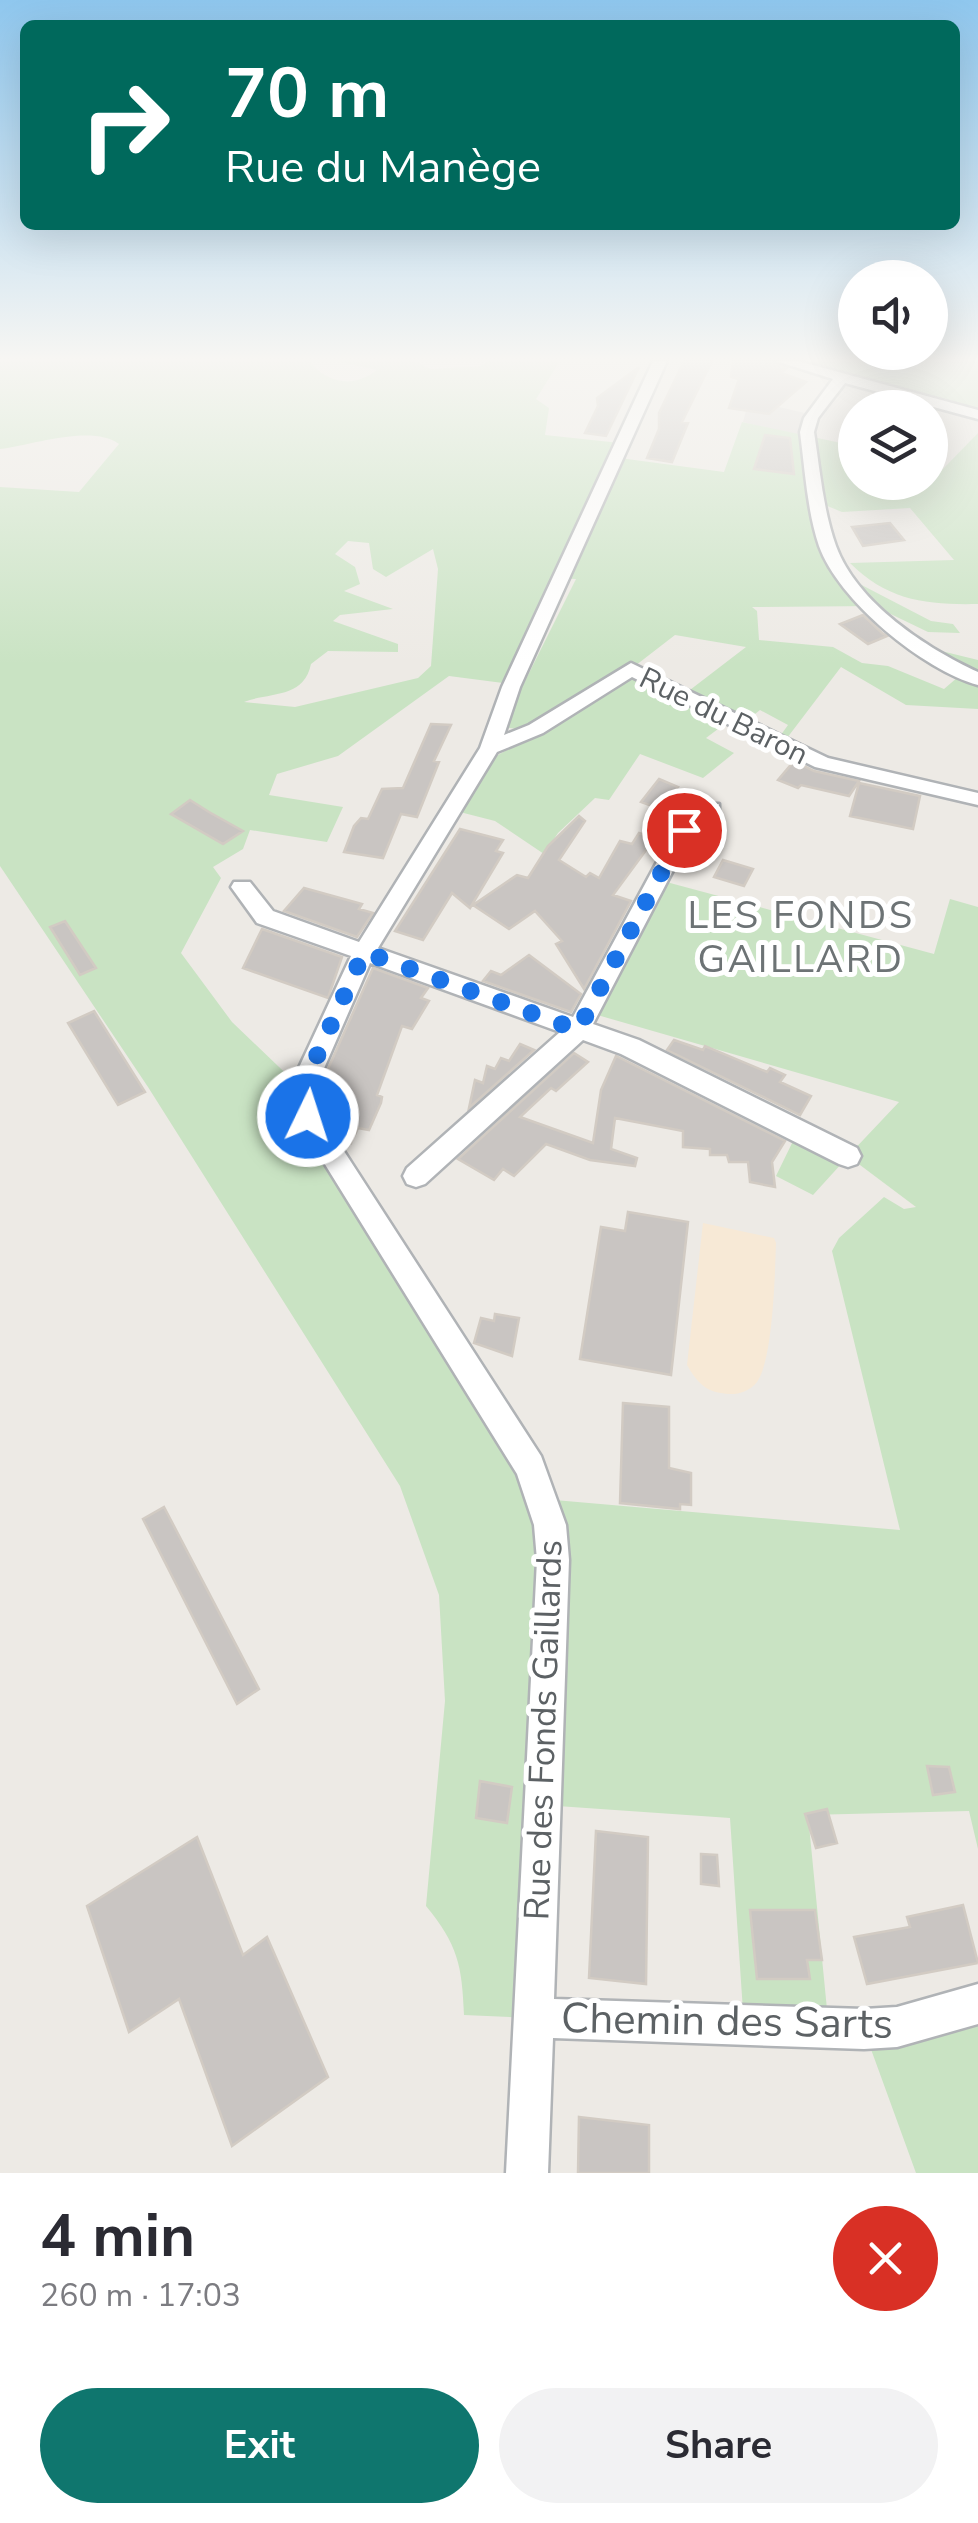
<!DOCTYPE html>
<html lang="en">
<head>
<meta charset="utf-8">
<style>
  :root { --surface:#fff; --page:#f2f2f3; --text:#2b2b33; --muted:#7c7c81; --accent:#0f766e }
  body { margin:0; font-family:"Nunito Sans",sans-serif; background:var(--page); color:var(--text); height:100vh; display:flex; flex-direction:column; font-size:38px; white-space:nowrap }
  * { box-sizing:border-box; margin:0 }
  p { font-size:32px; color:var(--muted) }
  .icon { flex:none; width:55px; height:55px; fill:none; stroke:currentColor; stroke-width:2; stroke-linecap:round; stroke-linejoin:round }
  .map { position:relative; height:2173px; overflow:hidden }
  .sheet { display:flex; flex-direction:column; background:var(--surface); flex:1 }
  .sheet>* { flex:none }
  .top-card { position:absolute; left:20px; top:20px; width:940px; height:210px; border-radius:15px; box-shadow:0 10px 40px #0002; background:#00695c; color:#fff; overflow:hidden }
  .controls { position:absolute; left:838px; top:260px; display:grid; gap:20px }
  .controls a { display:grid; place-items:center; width:110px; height:110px; border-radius:50%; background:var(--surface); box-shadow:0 10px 40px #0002; font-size:50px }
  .pin { position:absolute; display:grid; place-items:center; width:85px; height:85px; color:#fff; margin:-42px; border:5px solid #fff; border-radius:50%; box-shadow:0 2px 10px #0007 }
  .me { position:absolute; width:110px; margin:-55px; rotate:4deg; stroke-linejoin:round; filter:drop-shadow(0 0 8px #0008) }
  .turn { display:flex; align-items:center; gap:35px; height:210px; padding:0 40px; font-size:45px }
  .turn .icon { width:130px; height:130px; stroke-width:2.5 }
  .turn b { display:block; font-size:70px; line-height:85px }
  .round { display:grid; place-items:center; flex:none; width:105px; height:105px; border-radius:52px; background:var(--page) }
  .head { display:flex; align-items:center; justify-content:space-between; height:170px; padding:0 40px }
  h1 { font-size:60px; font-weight:700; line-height:75px }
  .cta { display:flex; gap:20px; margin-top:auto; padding:20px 40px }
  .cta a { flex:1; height:115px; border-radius:60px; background:var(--accent); color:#fff; font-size:40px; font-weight:700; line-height:115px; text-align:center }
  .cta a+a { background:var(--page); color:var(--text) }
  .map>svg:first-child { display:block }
  .industrial { fill:#dcd9d7 }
  .green { fill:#c9e3c3; fill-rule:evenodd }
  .sand { fill:#f7e9d6 }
  .building { fill:#c9c5c2; stroke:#d2cbc3; stroke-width:2.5 }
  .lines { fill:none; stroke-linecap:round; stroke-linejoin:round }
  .minor-casing { stroke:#b0b3b6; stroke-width:5 }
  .minor { fill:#fff; fill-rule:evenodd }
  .route { stroke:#1a73e8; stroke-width:18; stroke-dasharray:0 32.4 }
  .labels { text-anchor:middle; stroke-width:10; stroke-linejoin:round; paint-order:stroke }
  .far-street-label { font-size:30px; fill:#5c6164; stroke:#fff }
  .street-label { font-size:35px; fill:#5c6164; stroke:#fff }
  .neighbourhood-label { font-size:38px; letter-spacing:2.5px; fill:#6d7375; stroke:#fff }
  .near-street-label { font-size:42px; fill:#5c6164; stroke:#fff }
</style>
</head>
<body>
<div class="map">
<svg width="978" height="2173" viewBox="0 0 978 2173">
  <rect width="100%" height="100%" fill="#edeae5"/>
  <!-- industrial -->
  <path class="industrial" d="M 749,400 L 813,415 L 808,439 L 743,422 Z"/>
  <!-- green -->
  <path class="green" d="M 0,361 L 309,361 C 327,383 353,389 377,370 L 336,361 L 414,361 L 431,369 L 481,366 L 487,361 L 560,361 L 536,399 L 549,408 L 545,435 L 620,443 L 615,456 L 627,459 L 724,472 L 742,422 L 855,446 L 855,482 L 930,482 L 930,467 L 941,471 L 978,433 L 978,604 C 927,605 888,601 850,563 L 954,560 L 910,508 L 842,512 L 820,503 L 852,580 L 931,621 L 953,624 L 960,633 L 928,632 L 874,606 L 752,607 L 757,611 L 759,640 L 833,647 L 862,663 L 888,666 L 944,689 L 958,677 L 929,648 L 978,660 L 978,709 L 906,705 L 841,667 L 784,742 L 778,739 L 788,725 L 760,710 L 745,722 L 734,717 L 706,738 L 734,753 L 703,778 L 640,754 L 609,800 L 595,798 L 558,833 L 544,854 L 495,821 L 452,810 L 498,755 L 539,732 L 502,727 L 576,579 L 553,578 L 503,683 L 449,676 L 338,756 L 277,774 L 269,795 L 343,807 L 327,842 L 250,830 L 243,849 L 213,867 L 221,878 L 181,953 L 232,1022 L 302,1089 L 543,1499 L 900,1530 L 832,1251 L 839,1238 L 884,1197 L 904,1209 L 916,1207 L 848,1156 L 899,1102 L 587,1012 L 659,880 L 934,954 L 950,899 L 978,907 L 978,1849 L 969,1811 L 808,1815 L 829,2030 L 744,2026 L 730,1818 L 543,1805 L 533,2018 L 464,2015 C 462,1965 458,1945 426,1906 L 445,1701 L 439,1595 L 400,1486 L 148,1087 L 0,866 L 0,487 L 79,492 L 119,444 C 92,424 33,445 0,449 ZM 348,541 L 369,543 L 373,569 L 386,577 L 433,549 L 438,569 L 431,666 L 418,678 L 295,707 L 244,702 C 269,692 304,699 311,664 L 328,651 L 398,652 L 398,644 L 333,621 L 340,615 L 393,609 L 344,591 L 360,584 L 355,567 L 335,554 ZM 675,635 L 746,647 L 686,693 L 631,669 Z
    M 815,361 L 978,361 L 978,415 L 816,369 Z
    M 795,1137 L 843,1162 L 813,1195 L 776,1176 Z
    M 978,2004 L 978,2173 L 916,2173 L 864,2030 Z"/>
  <!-- sand -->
  <path class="sand" d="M 703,1223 L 774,1238 L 776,1243 C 775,1273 773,1360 757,1382 C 748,1393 734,1396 721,1393 C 704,1391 695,1379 687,1365 Z"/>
  <!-- building -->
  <path class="building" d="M 684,361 L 712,361 L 682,422 L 688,423 L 672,462 L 647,458 L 659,429 L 659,413 Z
    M 733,361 L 772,361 L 787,368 L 781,373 L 806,382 L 769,414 L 729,408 L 739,379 L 731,377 Z
    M 639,367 L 606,436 L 585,433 L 598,406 L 597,398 Z
    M 765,435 L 790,438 L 794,474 L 754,469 Z
    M 890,523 L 904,540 L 863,546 L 852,527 Z
    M 863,615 L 882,633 L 887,636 L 868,644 L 840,624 Z
    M 431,724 L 451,725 L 434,761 L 439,762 L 417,817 L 401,814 L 383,858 L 344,852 L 354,826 L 361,818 L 368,819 L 382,789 L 403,788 Z
    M 794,761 L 814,771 L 859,781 L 849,796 L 801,785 L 798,788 L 778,780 Z
    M 659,779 L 678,787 L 674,792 L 697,806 L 682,816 L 664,805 L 660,809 L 641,802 Z
    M 859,783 L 920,796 L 913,829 L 850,816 Z
    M 190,800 L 209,812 L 243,831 L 223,844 L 171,814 Z
    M 579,816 L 585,821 L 559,860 L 586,877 L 590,873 L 599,878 L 620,841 L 632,844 L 639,833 L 655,838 L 613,895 L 631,901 L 584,989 L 556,944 L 562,941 L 535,911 L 509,929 L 473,905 L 517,875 L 528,878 L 548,846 Z
    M 460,829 L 503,840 L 496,851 L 503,853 L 470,908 L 452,893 L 423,940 L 395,931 Z
    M 723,860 L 753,869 L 744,886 L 714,877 Z
    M 304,888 L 362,904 L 359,909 L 373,913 L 357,937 L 284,911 Z
    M 65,921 L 96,968 L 80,975 L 50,927 Z
    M 262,929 L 342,957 L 328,998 L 243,968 Z
    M 529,955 L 581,994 L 571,1012 L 483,981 L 491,971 L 501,975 Z
    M 373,968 L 428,988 L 421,998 L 429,1001 L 412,1029 L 402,1026 L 377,1095 L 382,1097 L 381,1103 L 369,1130 L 358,1128 L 351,1143 L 337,1133 L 344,1110 L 322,1104 L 319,1089 Z
    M 94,1011 L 145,1092 L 118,1105 L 68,1023 Z
    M 674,1040 L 703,1050 L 705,1046 L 767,1072 L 770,1068 L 785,1075 L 780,1082 L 811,1096 L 800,1115 L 667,1050 Z
    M 520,1044 L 534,1050 L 469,1108 L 475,1080 L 483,1083 L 487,1066 L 495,1069 L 501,1058 L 509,1061 Z
    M 574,1053 L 588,1062 L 556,1091 L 551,1088 L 520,1117 L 593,1143 L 601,1090 L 616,1056 L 785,1141 L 772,1162 L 775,1187 L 750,1182 L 748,1162 L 729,1162 L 727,1155 L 710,1155 L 710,1149 L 683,1147 L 683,1131 L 615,1118 L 611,1149 L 637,1158 L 635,1166 L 590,1160 L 546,1144 L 514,1176 L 503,1169 L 494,1180 L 458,1159 Z
    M 628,1212 L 688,1222 L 671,1375 L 580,1359 L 601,1227 L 625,1231 Z
    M 495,1314 L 519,1318 L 512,1356 L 474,1343 L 481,1318 L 494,1321 Z
    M 623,1403 L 669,1407 L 669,1468 L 691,1473 L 691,1505 L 680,1504 L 680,1509 L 620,1503 Z
    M 164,1507 L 259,1689 L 237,1704 L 143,1519 Z
    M 927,1766 L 949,1767 L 955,1792 L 933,1795 Z
    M 480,1781 L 512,1787 L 507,1823 L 476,1818 Z
    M 827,1809 L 837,1843 L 816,1848 L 805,1814 Z
    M 596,1831 L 648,1837 L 646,1984 L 589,1978 Z
    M 197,1837 L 243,1955 L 267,1937 L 328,2077 L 232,2146 L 179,1999 L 129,2032 L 87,1906 Z
    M 701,1854 L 717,1855 L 719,1886 L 701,1884 Z
    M 963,1905 L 978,1963 L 867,1984 L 854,1937 L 910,1927 L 907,1917 Z
    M 750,1910 L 815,1910 L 822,1960 L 807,1960 L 810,1979 L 757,1979 Z
    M 579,2117 L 649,2125 L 649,2173 L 578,2173 Z"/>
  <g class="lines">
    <defs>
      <path id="minor" d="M 653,361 L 667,361 L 520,687 L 504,735 L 529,725 L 631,663 L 828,758 L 978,793 L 978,805 L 815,767 L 632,677 L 543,733 L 497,752 L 378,948 L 573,1017 L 677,825 L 705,804 L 719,804 L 719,814 L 692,834 L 593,1024 L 639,1040 L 857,1148 L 861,1156 L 857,1164 L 848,1167 L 839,1164 L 621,1054 L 583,1040 L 425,1184 L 416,1187 L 407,1184 L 403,1176 L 407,1168 L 560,1032 L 370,963 L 315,1089 L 320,1114 L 541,1456 L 566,1525 L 569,1560 L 554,1999 L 864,2009 L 897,2007 L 978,1984 L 978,2024 L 897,2047 L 864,2049 L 553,2038 L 548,2173 L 506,2173 L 537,1560 L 534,1525 L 517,1474 L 295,1116 L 289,1089 L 351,956 L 257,923 L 231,887 L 234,882 L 250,882 L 273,911 L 359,942 L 480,748 L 502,687 Z
        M 776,361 L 798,361 L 978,410 L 978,419 L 845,383 L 818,418 L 814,432 C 820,470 823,510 836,546 C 857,603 926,648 978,672 L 978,685 C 923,670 838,600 819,546 C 807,510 805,470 800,432 L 804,418 L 833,379 Z"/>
    </defs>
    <!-- minor casing -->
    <use href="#minor" class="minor-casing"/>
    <!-- minor -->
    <use href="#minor" class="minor"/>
  </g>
  <!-- sky -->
  <linearGradient id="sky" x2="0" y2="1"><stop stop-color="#8fc7ee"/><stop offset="0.54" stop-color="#f7f6f3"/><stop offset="1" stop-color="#f7f6f3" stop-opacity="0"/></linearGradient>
  <rect width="978" height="665" fill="url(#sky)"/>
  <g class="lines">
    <!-- route -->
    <path class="route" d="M 308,1116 L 302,1089 L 364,952 L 578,1030 L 684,830"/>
  </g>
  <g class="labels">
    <!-- far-street labels -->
    <g class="far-street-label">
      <text transform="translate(724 716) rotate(26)" y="10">Rue du Baron</text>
    </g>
    <!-- street labels -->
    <g class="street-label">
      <text transform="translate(543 1730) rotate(-88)" y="12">Rue des Fonds Gaillards</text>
    </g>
    <!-- neighbourhood labels -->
    <g class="neighbourhood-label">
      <text x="801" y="928">LES FONDS<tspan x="801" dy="44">GAILLARD</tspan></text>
    </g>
    <!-- near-street labels -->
    <g class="near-street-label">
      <text transform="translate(727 2020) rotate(1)" y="15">Chemin des Sarts</text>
    </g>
  </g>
</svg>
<div class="controls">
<a><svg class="icon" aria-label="sound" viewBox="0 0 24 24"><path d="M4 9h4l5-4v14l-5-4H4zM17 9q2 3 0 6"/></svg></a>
<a><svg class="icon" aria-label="layers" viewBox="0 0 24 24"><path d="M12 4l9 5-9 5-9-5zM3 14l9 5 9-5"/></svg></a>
</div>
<div class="pin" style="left:684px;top:830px;background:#d93025"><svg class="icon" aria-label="arrive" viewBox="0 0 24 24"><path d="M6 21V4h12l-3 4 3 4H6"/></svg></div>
<svg class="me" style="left:308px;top:1116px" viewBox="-20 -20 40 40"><circle r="17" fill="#1a73e8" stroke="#fff" stroke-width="3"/><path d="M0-11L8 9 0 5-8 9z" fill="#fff"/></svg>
<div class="top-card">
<div class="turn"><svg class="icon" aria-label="right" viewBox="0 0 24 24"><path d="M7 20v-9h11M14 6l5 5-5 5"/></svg><div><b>70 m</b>Rue du Manège</div></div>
</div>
</div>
<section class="sheet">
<div class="head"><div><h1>4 min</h1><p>260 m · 17:03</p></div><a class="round" style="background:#d93025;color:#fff"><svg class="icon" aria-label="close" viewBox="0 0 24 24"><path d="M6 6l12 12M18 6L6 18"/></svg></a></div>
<div class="cta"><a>Exit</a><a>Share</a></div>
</section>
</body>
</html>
